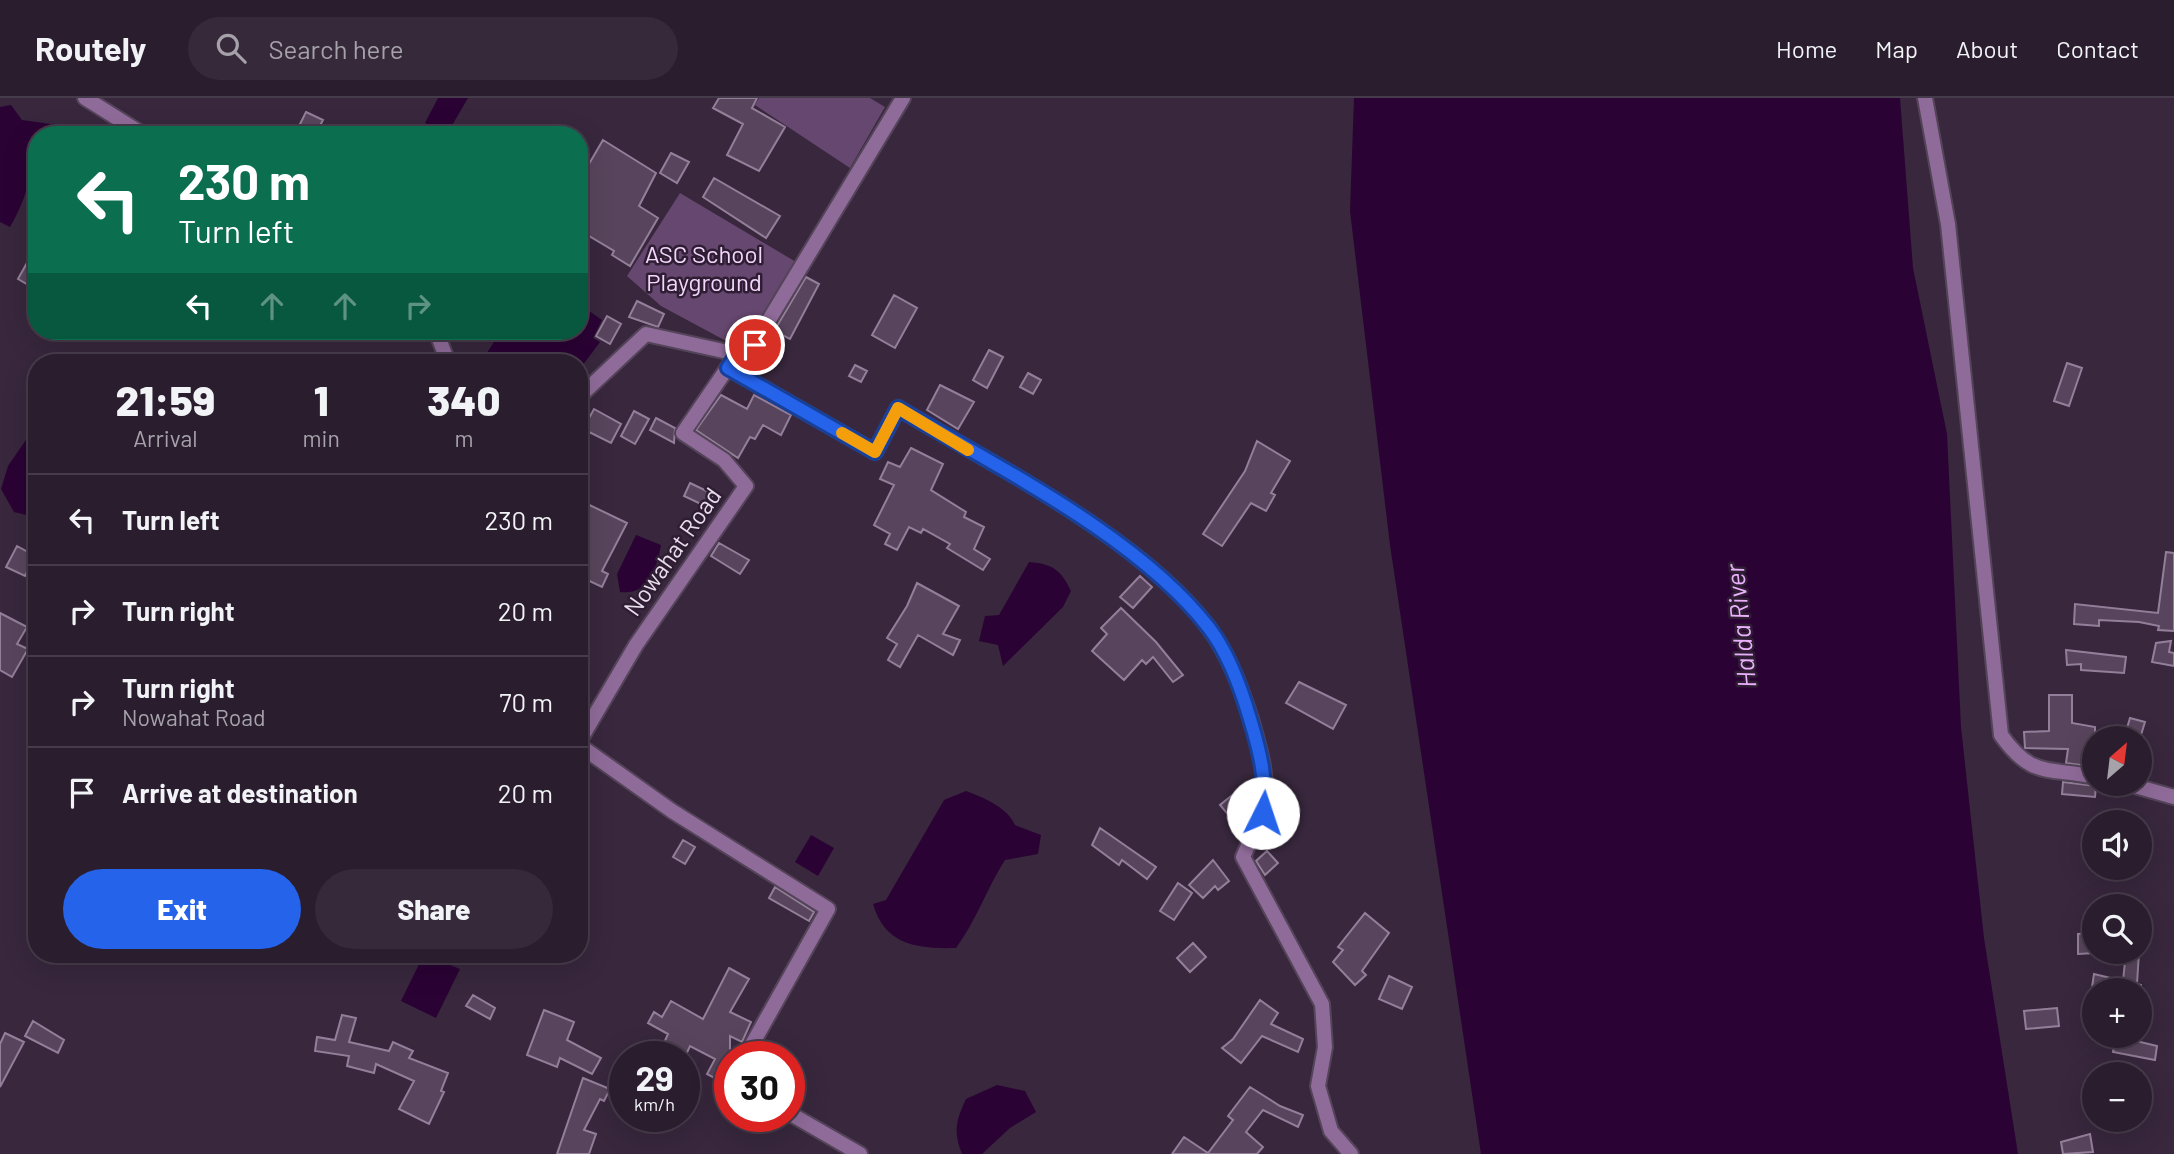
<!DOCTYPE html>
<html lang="en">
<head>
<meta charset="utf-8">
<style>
  :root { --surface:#2a1d2e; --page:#362a3a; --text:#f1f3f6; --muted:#a5a2aa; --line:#463b4a; --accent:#2563eb }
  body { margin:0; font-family:Barlow,sans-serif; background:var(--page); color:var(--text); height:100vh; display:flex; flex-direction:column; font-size:26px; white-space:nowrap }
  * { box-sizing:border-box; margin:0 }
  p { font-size:23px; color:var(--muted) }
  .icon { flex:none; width:38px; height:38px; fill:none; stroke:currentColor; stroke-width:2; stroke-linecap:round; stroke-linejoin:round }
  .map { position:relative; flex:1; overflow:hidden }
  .sheet { position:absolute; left:28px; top:256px; width:560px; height:609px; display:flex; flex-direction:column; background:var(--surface); border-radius:28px; box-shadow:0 7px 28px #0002,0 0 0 2px var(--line) }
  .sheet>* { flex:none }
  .guide { position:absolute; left:28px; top:28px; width:560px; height:214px; border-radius:28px; box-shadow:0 7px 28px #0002,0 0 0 2px var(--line); background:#0b6e4f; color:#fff; overflow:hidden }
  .needle { width:46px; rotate:28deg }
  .buttons { position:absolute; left:2082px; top:628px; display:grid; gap:14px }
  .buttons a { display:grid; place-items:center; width:70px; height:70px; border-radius:50%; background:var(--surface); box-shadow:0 7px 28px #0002,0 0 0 2px var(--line); font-size:35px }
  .speed { position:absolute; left:609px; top:943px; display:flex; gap:14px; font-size:35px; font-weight:700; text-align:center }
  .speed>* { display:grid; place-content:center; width:91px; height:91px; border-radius:50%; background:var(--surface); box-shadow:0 7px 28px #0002,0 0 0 2px var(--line); line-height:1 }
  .speed small { font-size:18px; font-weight:400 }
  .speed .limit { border:10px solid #d22; background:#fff; color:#111 }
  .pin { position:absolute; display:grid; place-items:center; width:60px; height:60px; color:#fff; margin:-30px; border:4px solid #fff; border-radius:50%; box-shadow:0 2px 7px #0007 }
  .me { position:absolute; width:77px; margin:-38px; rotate:4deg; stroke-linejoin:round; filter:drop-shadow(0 0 5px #0008) }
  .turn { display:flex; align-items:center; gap:24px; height:147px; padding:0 35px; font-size:32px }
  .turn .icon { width:91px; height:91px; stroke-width:2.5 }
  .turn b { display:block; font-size:49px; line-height:60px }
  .lanes { display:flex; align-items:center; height:66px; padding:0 35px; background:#0003; justify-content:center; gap:35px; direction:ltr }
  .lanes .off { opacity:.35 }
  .eta { display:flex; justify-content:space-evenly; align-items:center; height:119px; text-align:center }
  .eta b { font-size:42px; font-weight:800; line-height:49px }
  .action { display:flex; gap:14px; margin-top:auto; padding:14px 35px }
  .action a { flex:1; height:80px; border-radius:42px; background:var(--accent); color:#fff; font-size:28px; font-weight:800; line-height:80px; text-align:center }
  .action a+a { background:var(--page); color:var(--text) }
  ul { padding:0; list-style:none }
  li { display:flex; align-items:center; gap:21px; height:91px; padding:0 35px; border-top:2px solid var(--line) }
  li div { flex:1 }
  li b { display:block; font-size:26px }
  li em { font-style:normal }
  header { display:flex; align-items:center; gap:42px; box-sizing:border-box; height:98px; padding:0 35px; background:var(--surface); border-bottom:2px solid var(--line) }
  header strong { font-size:33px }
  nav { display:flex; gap:38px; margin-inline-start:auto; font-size:24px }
  .search { width:490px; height:63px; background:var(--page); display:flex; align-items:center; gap:18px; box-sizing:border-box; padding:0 24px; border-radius:38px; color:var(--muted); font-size:26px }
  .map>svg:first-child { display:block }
  .green { fill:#66476f }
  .water { fill:#2a0334 }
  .building { fill:#58455d; stroke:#947f9a; stroke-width:2 }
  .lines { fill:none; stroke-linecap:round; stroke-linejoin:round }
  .street-casing { stroke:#544459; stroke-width:18 }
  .street { stroke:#8f6b99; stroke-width:14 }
  .route-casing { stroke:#184099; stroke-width:18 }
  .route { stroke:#2563eb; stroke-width:12 }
  .slow { stroke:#f59e0b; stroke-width:12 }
  .labels { text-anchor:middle; stroke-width:5; stroke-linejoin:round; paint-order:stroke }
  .park-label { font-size:24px; fill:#f3d6fc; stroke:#2e1d33 }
  .street-label { font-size:24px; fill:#e9ddec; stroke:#2e1d33 }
  .water-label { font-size:26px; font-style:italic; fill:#eab0fb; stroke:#2e1d33 }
</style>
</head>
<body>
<header>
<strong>Routely</strong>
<div class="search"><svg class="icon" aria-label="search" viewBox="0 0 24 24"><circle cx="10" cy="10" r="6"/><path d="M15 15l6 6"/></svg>Search here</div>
<nav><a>Home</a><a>Map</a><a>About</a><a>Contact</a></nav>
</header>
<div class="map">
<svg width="2174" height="1056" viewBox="0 0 2174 1056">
  <rect width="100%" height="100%" fill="#38273d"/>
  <!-- green -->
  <path class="green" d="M 759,0 L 870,0 L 885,9 L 850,70 L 755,7 Z
    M 680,95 L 796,164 L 741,251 L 661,208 L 627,178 Z"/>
  <!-- water -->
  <path class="water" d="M 438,0 L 468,0 L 447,36 L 425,25 Z
    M 1354,0 L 1900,0 L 1913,170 L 1947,336 L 1961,629 L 1984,840 L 2018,1056 L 1481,1056 L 1390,447 L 1350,113 Z
    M 11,7 L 22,22 L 58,27 L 63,37 L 37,37 C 37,63 26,103 10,129 L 0,124 L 0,9 Z
    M 579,206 L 602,222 L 593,240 L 600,244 L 579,272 L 579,264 L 481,264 L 501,233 L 579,233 Z
    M 37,312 L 37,414 L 30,418 L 14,414 L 1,391 L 8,368 L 30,336 L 29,321 Z
    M 636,437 L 661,447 C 657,469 649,498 620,494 L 617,476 Z
    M 1029,464 C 1053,466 1061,472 1071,493 L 1063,509 L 1003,568 L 998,547 L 979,543 L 985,518 L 999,517 Z
    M 966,693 C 983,699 1008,710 1015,727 L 1041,737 L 1038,756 L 1005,762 C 987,790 976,823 956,850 C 919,851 885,848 873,806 L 886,802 L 944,702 Z
    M 811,737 L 834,750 L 818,778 L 795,764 Z
    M 424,856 L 460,871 L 436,920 L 401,903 Z
    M 997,987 L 1025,993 L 1036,1014 L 1010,1030 L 982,1056 L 962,1056 C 953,1034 956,1022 966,1001 Z"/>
  <!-- building -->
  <path class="building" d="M 719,0 L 757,0 L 752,10 L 785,29 L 759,73 L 727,57 L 743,26 L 713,10 Z
    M 306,14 L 323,22 L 315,37 L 298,30 Z
    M 603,42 L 656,75 L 639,108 L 658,120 L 630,168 L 612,157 L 614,153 L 579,132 L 579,83 Z
    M 671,55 L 689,64 L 677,85 L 660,75 Z
    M 714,80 L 780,118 L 766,140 L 703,99 Z
    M 28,163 L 37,168 L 37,192 L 18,181 Z
    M 806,179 L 819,186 L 790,241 L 774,233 Z
    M 894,197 L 917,210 L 895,250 L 872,237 Z
    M 637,203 L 664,216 L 658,229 L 629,219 Z
    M 607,218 L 621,226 L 610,246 L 596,238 Z
    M 989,252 L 1003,259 L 987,290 L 973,282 Z
    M 2067,265 L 2082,270 L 2069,308 L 2054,303 Z
    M 855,267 L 867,273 L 861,284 L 849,278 Z
    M 1028,275 L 1041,282 L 1033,296 L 1020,289 Z
    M 940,287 L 974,304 L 958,331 L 927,312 Z
    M 721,297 L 747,311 L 754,297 L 791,317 L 781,337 L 763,327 L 755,341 L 750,339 L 738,360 L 696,332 Z
    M 594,311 L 621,326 L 611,345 L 583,331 Z
    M 634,313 L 649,321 L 635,346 L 621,338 Z
    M 656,320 L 675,330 L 674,345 L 650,332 Z
    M 1257,343 L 1290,363 L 1271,395 L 1275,397 L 1266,413 L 1251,405 L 1222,448 L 1203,436 L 1245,373 Z
    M 911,350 L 943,366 L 931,392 L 966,414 L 964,419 L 984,429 L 974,451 L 990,461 L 983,472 L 947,450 L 950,446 L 923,431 L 921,435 L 909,429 L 897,452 L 885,446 L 890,436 L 874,427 L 894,387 L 880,381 L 888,364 L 900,369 Z
    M 690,385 L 713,396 L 707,409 L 684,398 Z
    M 579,402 L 627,425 L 602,473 L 608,476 L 602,489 L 579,478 Z
    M 719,445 L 749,462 L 740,476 L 711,458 Z
    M 17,448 L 35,458 L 25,478 L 6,469 Z
    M 2166,454 L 2174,455 L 2174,533 L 2158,532 L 2159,528 L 2139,524 L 2099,522 L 2099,528 L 2074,526 L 2075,506 L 2158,515 Z
    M 1140,478 L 1152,489 L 1133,510 L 1120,499 Z
    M 917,485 L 959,508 L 943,536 L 960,542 L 953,557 L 918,537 L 900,569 L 888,562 L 897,546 L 887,540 L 907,508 Z
    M 1121,510 L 1156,544 L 1183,577 L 1173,584 L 1153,559 L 1146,566 L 1142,562 L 1124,582 L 1092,553 L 1107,536 L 1101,530 Z
    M 0,515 L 27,529 L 17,546 L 28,551 L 12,579 L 0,572 Z
    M 2171,543 L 2169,554 L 2174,555 L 2174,568 L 2152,564 L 2156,545 Z
    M 2066,552 L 2126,559 L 2124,575 L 2081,572 L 2081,566 L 2067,567 Z
    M 1299,584 L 1346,607 L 1333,631 L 1286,605 Z
    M 2049,597 L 2072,597 L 2072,625 L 2095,629 L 2095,669 L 2066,665 L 2068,651 L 2025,650 L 2024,634 L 2049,633 Z
    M 2130,620 L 2145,624 L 2140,640 L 2124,640 Z
    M 2063,684 L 2096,688 L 2095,699 L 2062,696 Z
    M 1235,695 L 1250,714 L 1236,726 L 1220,707 Z
    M 1100,730 L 1156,769 L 1147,781 L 1122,762 L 1119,767 L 1092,747 Z
    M 683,742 L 695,749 L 685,766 L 673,759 Z
    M 1267,753 L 1278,765 L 1265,777 L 1256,763 Z
    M 1213,762 L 1229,783 L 1218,792 L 1215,788 L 1203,800 L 1189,787 Z
    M 1178,785 L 1192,795 L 1174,822 L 1160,813 Z
    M 775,789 L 814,814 L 809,823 L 769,800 Z
    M 1365,815 L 1389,835 L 1362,873 L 1366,877 L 1355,887 L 1333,864 L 1343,852 L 1338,849 Z
    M 2095,835 L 2095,855 L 2078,856 L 2078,836 Z
    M 1193,845 L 1206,859 L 1190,874 L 1177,860 Z
    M 2126,854 L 2139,854 L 2137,886 L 2141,887 L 2141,892 L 2092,889 L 2094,876 L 2123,883 Z
    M 729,870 L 749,881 L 730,914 L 751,924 L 742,944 L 730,938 L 730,968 L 722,984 L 707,976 L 715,961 L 690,948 L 685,959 L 671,959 L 660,954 L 668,936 L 648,925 L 654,914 L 662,919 L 671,903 L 703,921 Z
    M 1389,878 L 1412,889 L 1402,911 L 1379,901 Z
    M 473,897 L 495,910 L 490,921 L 466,908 Z
    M 1260,902 L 1278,915 L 1271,926 L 1303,941 L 1298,954 L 1262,938 L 1241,965 L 1222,950 L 1233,941 Z
    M 2057,910 L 2059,928 L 2026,931 L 2024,913 Z
    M 544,912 L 574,924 L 567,942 L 601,960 L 592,976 L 560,960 L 557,969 L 527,957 Z
    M 342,917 L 356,920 L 349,944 L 389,953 L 393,944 L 413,953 L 409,960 L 448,975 L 441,993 L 444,994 L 429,1026 L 399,1011 L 414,983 L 376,966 L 374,975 L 347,968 L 349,958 L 315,953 L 317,939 L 335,942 Z
    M 33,923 L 64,942 L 58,955 L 25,938 Z
    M 5,935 L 24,944 L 0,989 L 0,946 Z
    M 2116,938 L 2132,938 L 2132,942 L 2157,948 L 2155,962 L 2113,954 Z
    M 583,980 L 610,991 L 604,1003 L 600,1001 L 584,1032 L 596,1036 L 589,1056 L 557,1056 Z
    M 1250,989 L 1280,1008 L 1303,1017 L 1298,1029 L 1263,1012 L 1246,1034 L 1263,1049 L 1257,1056 L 1172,1056 L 1184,1039 L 1208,1055 L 1233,1022 L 1228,1018 Z
    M 2090,1036 L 2093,1054 L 2063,1056 L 2061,1044 Z"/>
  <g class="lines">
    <defs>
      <path id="street" d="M 85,0 L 144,37
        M 1925,0 L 1948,126 L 2001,637 C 2032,681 2049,669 2095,679
        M 436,233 L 448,264
        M 728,270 L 875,354 L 898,310 C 995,368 1141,440 1209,530 C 1229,557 1241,590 1251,621 C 1270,687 1271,696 1243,759 L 1322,906 L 1325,949 L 1318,988 L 1331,1033 L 1351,1056
        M 579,299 L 646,236 L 737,256
        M 579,644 L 636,547 L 746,388 L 724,362 L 683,335 L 737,256 L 746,260 L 903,0
        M 579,647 L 672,713 L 828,811 L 745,959
        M 2128,686 L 2174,699
        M 789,1015 L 860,1056"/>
    </defs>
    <!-- street casing -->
    <use href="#street" class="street-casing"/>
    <!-- street -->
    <use href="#street" class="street"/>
  </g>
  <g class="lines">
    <defs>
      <path id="route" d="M 755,247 L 746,260 L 737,256 L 728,270 L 875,354 L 898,310 C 997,369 1139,439 1209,530 C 1229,556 1241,590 1250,621 C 1260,654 1267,681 1263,715"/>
    </defs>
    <!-- route casing -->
    <use href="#route" class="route-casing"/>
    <!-- route -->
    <use href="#route" class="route"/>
    <!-- slow -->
    <path class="slow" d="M 842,335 L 875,354 L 898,310 L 968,352"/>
  </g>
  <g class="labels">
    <!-- park labels -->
    <g class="park-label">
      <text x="704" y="165">ASC School<tspan x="704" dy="28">Playground</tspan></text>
    </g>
    <!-- street labels -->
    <g class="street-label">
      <text transform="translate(673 454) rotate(-55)" y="8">Nowahat Road</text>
    </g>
    <!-- water labels -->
    <g class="water-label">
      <text transform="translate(1741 528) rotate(-96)" y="9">Halda River</text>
    </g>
  </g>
</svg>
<div class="buttons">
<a><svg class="needle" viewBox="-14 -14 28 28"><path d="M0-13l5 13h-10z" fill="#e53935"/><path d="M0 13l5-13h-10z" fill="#a5a2aa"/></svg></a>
<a><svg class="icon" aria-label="sound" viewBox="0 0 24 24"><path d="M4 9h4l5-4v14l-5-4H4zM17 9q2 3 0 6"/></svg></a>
<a><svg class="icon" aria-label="search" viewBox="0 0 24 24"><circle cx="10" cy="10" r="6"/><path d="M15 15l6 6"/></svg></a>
<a>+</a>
<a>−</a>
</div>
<div class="speed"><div>29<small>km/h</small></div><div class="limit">30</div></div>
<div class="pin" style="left:755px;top:247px;background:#d93025"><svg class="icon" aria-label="arrive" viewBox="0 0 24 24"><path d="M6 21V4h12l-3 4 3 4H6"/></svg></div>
<svg class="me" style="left:1263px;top:715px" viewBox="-20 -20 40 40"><circle r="19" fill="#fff"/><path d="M0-13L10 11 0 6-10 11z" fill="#2563eb"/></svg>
<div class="guide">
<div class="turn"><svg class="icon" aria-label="left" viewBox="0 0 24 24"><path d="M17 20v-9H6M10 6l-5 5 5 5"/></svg><div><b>230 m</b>Turn left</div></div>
<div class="lanes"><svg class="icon" aria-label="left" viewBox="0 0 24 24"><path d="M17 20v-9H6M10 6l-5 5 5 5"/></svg><svg class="icon off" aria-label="ahead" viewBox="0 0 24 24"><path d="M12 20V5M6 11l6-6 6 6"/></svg><svg class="icon off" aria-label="ahead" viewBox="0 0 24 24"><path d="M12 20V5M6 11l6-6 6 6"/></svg><svg class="icon off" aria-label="right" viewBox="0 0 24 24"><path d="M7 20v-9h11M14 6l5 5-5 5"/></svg></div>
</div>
<section class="sheet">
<div class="eta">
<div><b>21:59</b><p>Arrival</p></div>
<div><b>1</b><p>min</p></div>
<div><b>340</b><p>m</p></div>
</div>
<ul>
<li><svg class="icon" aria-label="left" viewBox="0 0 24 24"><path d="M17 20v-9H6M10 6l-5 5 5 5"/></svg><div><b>Turn left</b></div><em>230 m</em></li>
<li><svg class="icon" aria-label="right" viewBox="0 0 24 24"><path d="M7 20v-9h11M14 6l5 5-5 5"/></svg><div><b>Turn right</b></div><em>20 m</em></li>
<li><svg class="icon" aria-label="right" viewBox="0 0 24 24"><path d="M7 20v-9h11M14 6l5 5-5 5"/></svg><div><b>Turn right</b><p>Nowahat Road</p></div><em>70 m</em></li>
<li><svg class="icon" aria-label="arrive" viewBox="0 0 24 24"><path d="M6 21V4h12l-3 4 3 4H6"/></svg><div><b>Arrive at destination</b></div><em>20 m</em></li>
</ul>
<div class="action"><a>Exit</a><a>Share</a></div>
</section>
</div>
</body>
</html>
